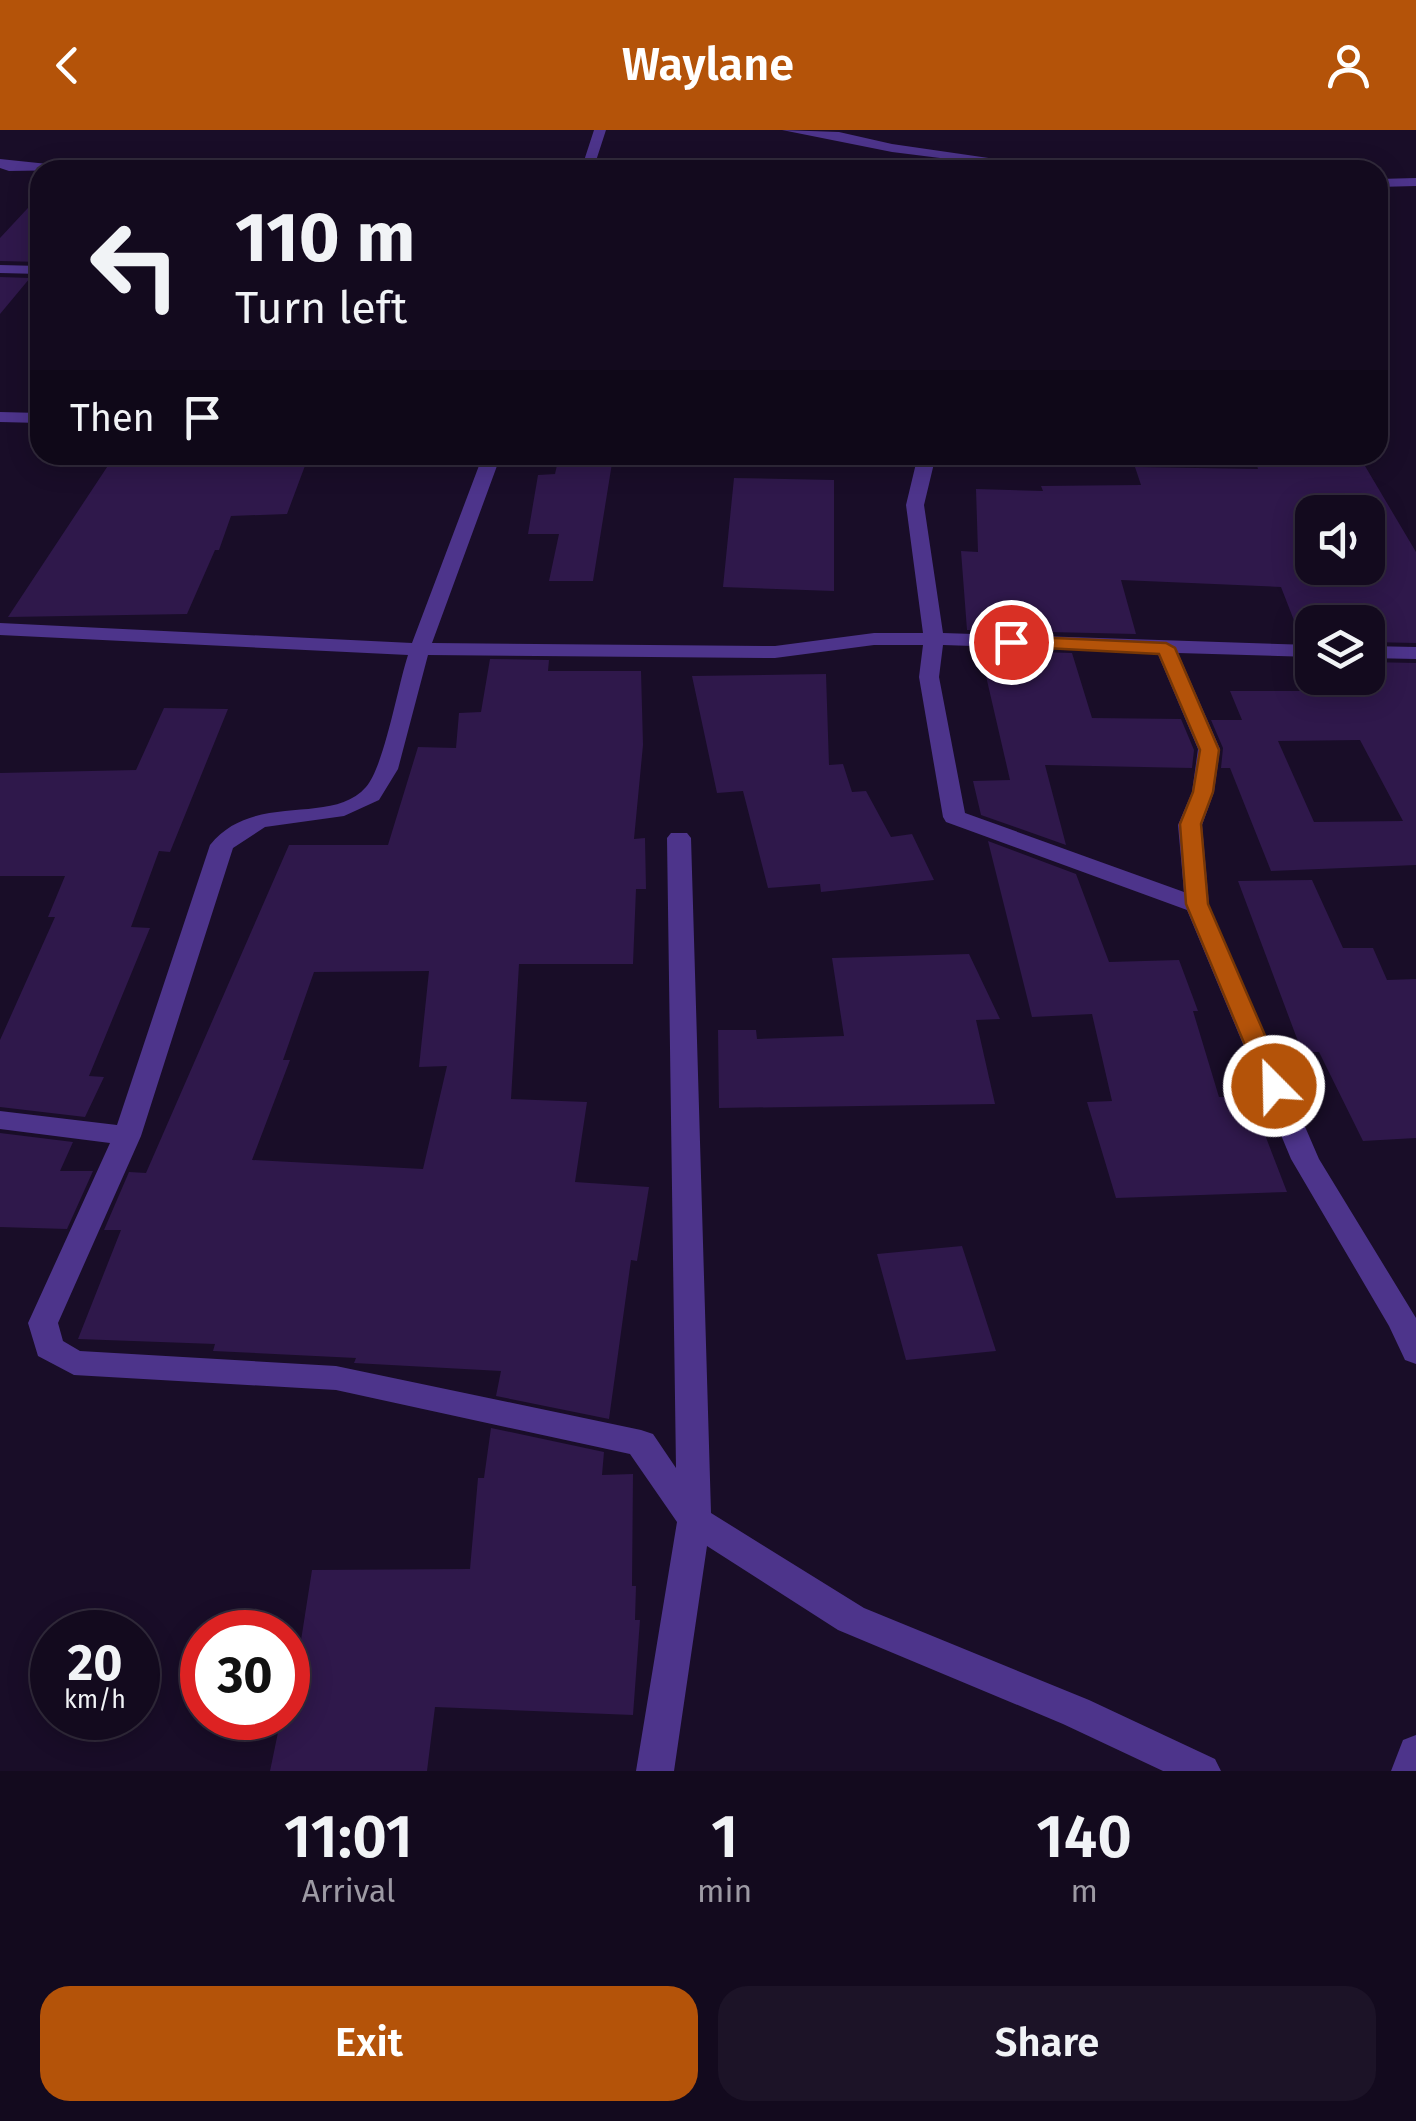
<!DOCTYPE html>
<html lang="en">
<head>
<meta charset="utf-8">
<style>
  :root { --surface:#130a1e; --page:#1c1327; --text:#f1f3f6; --muted:#9d9aa4; --line:#322b3c; --accent:#b45309 }
  body { margin:0; font-family:"Fira Sans",sans-serif; background:var(--page); color:var(--text); height:100vh; display:flex; flex-direction:column; font-size:38px; white-space:nowrap }
  * { box-sizing:border-box; margin:0 }
  p { font-size:32px; color:var(--muted) }
  .icon { flex:none; width:55px; height:55px; fill:none; stroke:currentColor; stroke-width:2; stroke-linecap:round; stroke-linejoin:round }
  .map { position:relative; height:1641px; overflow:hidden }
  .panel { display:flex; flex-direction:column; background:var(--surface); flex:1 }
  .panel>* { flex:none }
  .banner { position:absolute; left:30px; top:30px; width:1358px; height:305px; border-radius:30px; box-shadow:0 5px 25px #0003,0 0 0 2px var(--line); background:#130a1e; color:var(--text); overflow:hidden }
  .fabs { position:absolute; left:1295px; top:365px; display:grid; gap:20px }
  .fabs a { display:grid; place-items:center; width:90px; height:90px; border-radius:20px; background:var(--surface); box-shadow:0 5px 25px #0003,0 0 0 2px var(--line); font-size:50px }
  .speed { position:absolute; left:30px; top:1480px; display:flex; gap:20px; font-size:50px; font-weight:700; text-align:center }
  .speed>* { display:grid; place-content:center; width:130px; height:130px; border-radius:50%; background:var(--surface); box-shadow:0 5px 25px #0003,0 0 0 2px var(--line); line-height:1 }
  .speed small { font-size:25px; font-weight:400 }
  .speed .limit { border:15px solid #d22; background:#fff; color:#111 }
  .pin { position:absolute; display:grid; place-items:center; width:85px; height:85px; color:#fff; margin:-42px; border:5px solid #fff; border-radius:50%; box-shadow:0 2px 10px #0007 }
  .me { position:absolute; width:110px; margin:-55px; rotate:337deg; stroke-linejoin:round; filter:drop-shadow(0 0 8px #0008) }
  .turn { display:flex; align-items:center; gap:35px; height:210px; padding:0 40px; font-size:45px }
  .turn .icon { width:130px; height:130px; stroke-width:2.5 }
  .turn b { display:block; font-size:70px; line-height:85px }
  .then { display:flex; align-items:center; height:95px; padding:0 40px; background:#0003; gap:20px; font-size:38px }
  .eta { display:flex; justify-content:space-evenly; align-items:center; height:170px; text-align:center }
  .eta b { font-size:60px; font-weight:600; line-height:70px }
  .cta { display:flex; gap:20px; margin-top:auto; padding:20px 40px }
  .cta a { flex:1; height:115px; border-radius:30px; background:var(--accent); color:#fff; font-size:40px; font-weight:600; line-height:115px; text-align:center }
  .cta a+a { background:var(--page); color:var(--text) }
  header { display:flex; justify-content:space-between; align-items:center; height:130px; padding:0 40px; background:var(--accent); color:#fff; font-size:45px; font-weight:600 }
  .map>svg:first-child { display:block }
  .building { fill:#2f184b; fill-rule:evenodd }
  .lines { fill:none; stroke-linecap:round; stroke-linejoin:round }
  .minor { fill:#4d348b; fill-rule:evenodd }
  .route { fill:#b45309; stroke:#753606; stroke-width:2.5 }
</style>
</head>
<body>
<header><svg class="icon" aria-label="back" viewBox="0 0 24 24"><path d="M15 5l-7 7 7 7"/></svg>Waylane<svg class="icon" aria-label="person" viewBox="0 0 24 24"><circle cx="12" cy="8" r="4"/><path d="M4 21q1-7 8-7t8 7"/></svg></header>
<div class="map">
<svg width="1416" height="1641" viewBox="0 0 1416 1641">
  <rect width="100%" height="100%" fill="#190d28"/>
  <!-- building -->
  <path class="building" d="M 40,65 L 40,132 L 0,131 L 0,108 Z
    M 0,147 L 30,148 L 0,184 Z
    M 115,325 L 309,325 L 287,384 L 231,386 L 219,420 L 215,420 L 187,484 L 8,487 Z
    M 559,326 L 613,327 L 593,451 L 549,451 L 559,404 L 528,404 L 538,345 L 555,344 Z
    M 1256,332 L 1365,336 L 1416,422 L 1416,513 L 1368,512 L 1368,492 L 1312,492 L 1312,511 L 1302,511 L 1281,457 L 1121,450 L 1136,504 L 967,500 L 961,421 L 978,422 L 976,359 L 1043,361 L 1041,356 L 1141,355 L 1135,337 L 1258,339 ZM 1312,382 L 1368,382 L 1368,438 L 1312,438 Z
    M 734,348 L 834,350 L 834,461 L 723,457 Z
    M 980,520 L 1072,523 L 1092,588 L 1181,589 L 1194,620 L 1192,638 L 1045,635 L 1066,715 L 981,685 L 973,651 L 1010,650 Z
    M 490,529 L 549,530 L 548,541 L 641,541 L 643,615 L 634,709 L 645,708 L 646,759 L 636,759 L 633,834 L 519,834 L 511,969 L 587,972 L 575,1052 L 649,1057 L 637,1131 L 631,1130 L 609,1289 L 496,1266 L 501,1241 L 354,1233 L 356,1228 L 213,1221 L 215,1214 L 78,1209 L 121,1100 L 104,1100 L 129,1042 L 146,1043 L 289,715 L 388,715 L 418,617 L 456,618 L 459,583 L 481,582 ZM 429,841 L 419,937 L 447,936 L 423,1039 L 252,1030 L 290,930 L 283,930 L 314,842 Z
    M 1368,532 L 1416,533 L 1416,735 L 1271,741 L 1230,638 L 1221,638 L 1223,618 L 1211,590 L 1242,590 L 1230,561 L 1323,561 L 1317,548 L 1368,548 ZM 1360,610 L 1403,691 L 1314,692 L 1278,611 Z
    M 826,544 L 829,635 L 843,634 L 852,662 L 866,661 L 891,707 L 912,704 L 934,750 L 821,762 L 820,754 L 768,758 L 743,661 L 717,663 L 692,546 Z
    M 164,578 L 228,579 L 170,722 L 159,721 L 131,797 L 150,798 L 89,946 L 104,947 L 85,987 L 0,977 L 0,910 L 55,787 L 48,787 L 65,746 L 0,746 L 0,643 L 136,640 Z
    M 988,711 L 1076,744 L 1109,832 L 1179,830 L 1198,881 L 1193,881 L 1219,967 L 1250,966 L 1287,1062 L 1116,1068 L 1087,972 L 1112,971 L 1092,884 L 1032,887 Z
    M 1312,750 L 1343,818 L 1373,818 L 1387,850 L 1416,849 L 1416,1008 L 1363,1011 L 1319,922 L 1302,922 L 1238,751 Z
    M 969,824 L 1000,889 L 976,890 L 995,974 L 719,978 L 718,900 L 756,900 L 757,909 L 844,906 L 832,828 Z
    M 0,1003 L 73,1012 L 60,1041 L 93,1041 L 67,1099 L 0,1097 Z
    M 962,1116 L 996,1221 L 906,1230 L 877,1124 Z
    M 491,1298 L 604,1322 L 602,1345 L 633,1344 L 632,1456 L 636,1456 L 635,1490 L 640,1490 L 633,1585 L 435,1577 L 427,1641 L 270,1641 L 281,1588 L 288,1588 L 290,1581 L 312,1440 L 470,1439 L 478,1348 L 484,1348 Z"/>
  <g class="lines">
    <!-- minor -->
    <path class="minor" d="M 594,0 L 606,0 L 593,40 L 581,40 Z
      M 782,0 L 839,2 L 892,14 L 1071,40 L 1035,40 L 892,22 Z
      M 0,29 L 67,36 L 73,40 L 9,41 L 0,38 Z
      M 1416,48 L 1416,56 L 1378,57 L 1378,49 Z
      M 0,135 L 40,136 L 40,144 L 0,143 Z
      M 0,282 L 40,283 L 40,293 L 0,292 Z
      M 483,325 L 501,325 L 432,513 L 775,516 L 874,503 L 923,503 L 906,375 L 918,325 L 936,325 L 924,375 L 943,503 L 1312,515 L 1312,527 L 1178,523 L 1220,619 L 1214,662 L 1202,695 L 1209,775 L 1319,1029 L 1416,1188 L 1416,1234 L 1405,1230 L 1389,1196 L 1291,1029 L 1187,780 L 946,692 L 943,687 L 919,547 L 923,515 L 874,515 L 775,528 L 428,525 L 398,639 L 379,670 L 344,686 L 265,697 L 233,718 L 141,1006 L 58,1193 L 63,1211 L 80,1221 L 336,1236 L 641,1300 L 653,1304 L 676,1338 L 667,708 L 671,703 L 687,703 L 691,708 L 711,1383 L 864,1478 L 1089,1570 L 1215,1629 L 1221,1641 L 1163,1641 L 1063,1594 L 838,1500 L 707,1416 L 674,1641 L 636,1641 L 677,1392 L 630,1324 L 336,1260 L 74,1245 L 38,1226 L 28,1193 L 110,1013 L 0,999 L 0,981 L 117,995 L 210,715 C 254,660 331,697 366,657 C 384,637 398,555 408,525 L 0,505 L 0,493 L 412,513 ZM 943,515 L 1157,522 L 1198,619 L 1192,662 L 1178,695 L 1184,762 L 965,683 L 939,547 Z
      M 1368,516 L 1416,517 L 1416,529 L 1368,528 Z
      M 1416,1605 L 1416,1641 L 1391,1641 L 1403,1610 Z"/>
  </g>
  <!-- route -->
  <path class="route" d="M 1011,506 L 1166,513 L 1175,518 L 1219,620 L 1213,662 L 1201,694 L 1208,774 L 1287,956 L 1283,962 L 1266,962 L 1262,956 L 1186,774 L 1180,694 L 1193,662 L 1200,620 L 1159,524 L 1005,516 L 1002,512 Z"/>
</svg>
<div class="fabs">
<a><svg class="icon" aria-label="sound" viewBox="0 0 24 24"><path d="M4 9h4l5-4v14l-5-4H4zM17 9q2 3 0 6"/></svg></a>
<a><svg class="icon" aria-label="layers" viewBox="0 0 24 24"><path d="M12 4l9 5-9 5-9-5zM3 14l9 5 9-5"/></svg></a>
</div>
<div class="speed"><div>20<small>km/h</small></div><div class="limit">30</div></div>
<div class="pin" style="left:1011px;top:512px;background:#d93025"><svg class="icon" aria-label="arrive" viewBox="0 0 24 24"><path d="M6 21V4h12l-3 4 3 4H6"/></svg></div>
<svg class="me" style="left:1274px;top:956px" viewBox="-20 -20 40 40"><circle r="17" fill="#b45309" stroke="#fff" stroke-width="3"/><path d="M0-11L8 9 0 5-8 9z" fill="#fff"/></svg>
<div class="banner">
<div class="turn"><svg class="icon" aria-label="left" viewBox="0 0 24 24"><path d="M17 20v-9H6M10 6l-5 5 5 5"/></svg><div><b>110 m</b>Turn left</div></div>
<div class="then">Then<svg class="icon" aria-label="arrive" viewBox="0 0 24 24"><path d="M6 21V4h12l-3 4 3 4H6"/></svg></div>
</div>
</div>
<section class="panel">
<div class="eta">
<div><b>11:01</b><p>Arrival</p></div>
<div><b>1</b><p>min</p></div>
<div><b>140</b><p>m</p></div>
</div>
<div class="cta"><a>Exit</a><a>Share</a></div>
</section>
</body>
</html>
